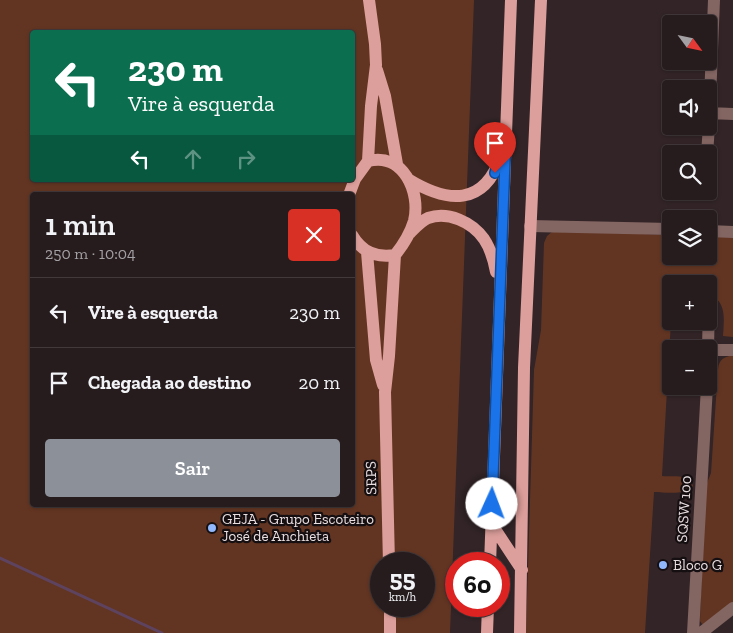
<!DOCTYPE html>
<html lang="pt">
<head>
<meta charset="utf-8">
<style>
  :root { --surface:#261b1d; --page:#32282a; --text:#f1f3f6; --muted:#a4a1a4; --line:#42393b; --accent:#8c9099 }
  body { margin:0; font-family:"Zilla Slab",serif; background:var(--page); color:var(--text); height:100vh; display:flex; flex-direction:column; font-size:19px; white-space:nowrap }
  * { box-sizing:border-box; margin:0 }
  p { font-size:16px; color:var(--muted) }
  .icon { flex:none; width:28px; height:28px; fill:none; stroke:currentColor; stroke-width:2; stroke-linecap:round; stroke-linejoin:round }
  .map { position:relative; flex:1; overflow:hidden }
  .side { position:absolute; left:30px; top:192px; width:325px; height:315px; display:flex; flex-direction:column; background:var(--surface); border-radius:5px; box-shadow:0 1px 4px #0004,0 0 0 1px var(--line) }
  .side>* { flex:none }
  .banner { position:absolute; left:30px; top:30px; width:325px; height:152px; border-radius:5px; box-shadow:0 1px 4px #0004,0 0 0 1px var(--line); background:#0b6e4f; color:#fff; overflow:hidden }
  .needle { width:32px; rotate:123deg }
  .fabs { position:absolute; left:662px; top:15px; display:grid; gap:10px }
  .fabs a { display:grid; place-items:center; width:55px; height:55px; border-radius:5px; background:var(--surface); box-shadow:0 1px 4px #0004,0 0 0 1px var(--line); font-size:25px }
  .speed { position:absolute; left:370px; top:552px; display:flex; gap:10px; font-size:25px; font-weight:700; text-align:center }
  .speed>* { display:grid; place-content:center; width:65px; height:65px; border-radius:50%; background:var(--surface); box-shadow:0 1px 4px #0004,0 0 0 1px var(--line); line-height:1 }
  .speed small { font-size:12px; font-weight:400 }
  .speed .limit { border:8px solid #d22; background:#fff; color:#111 }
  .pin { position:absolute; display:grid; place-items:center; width:42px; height:42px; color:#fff; margin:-51px -21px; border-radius:50% 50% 50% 0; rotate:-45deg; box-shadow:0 0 5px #0007 }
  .pin .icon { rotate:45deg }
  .me { position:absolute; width:55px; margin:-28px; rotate:2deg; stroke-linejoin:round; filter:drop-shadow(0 0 4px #0008) }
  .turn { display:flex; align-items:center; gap:18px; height:105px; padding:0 15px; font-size:22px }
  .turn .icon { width:65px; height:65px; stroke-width:2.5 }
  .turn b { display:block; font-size:35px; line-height:42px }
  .lanes { display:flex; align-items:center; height:48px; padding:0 15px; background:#0003; justify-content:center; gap:25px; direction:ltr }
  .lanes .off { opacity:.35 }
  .round { display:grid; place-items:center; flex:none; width:52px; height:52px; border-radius:5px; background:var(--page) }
  .summary { display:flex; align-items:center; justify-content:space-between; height:85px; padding:0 15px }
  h1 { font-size:30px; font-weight:600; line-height:38px }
  .button { display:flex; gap:10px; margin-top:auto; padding:10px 15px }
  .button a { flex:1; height:58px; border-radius:5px; background:var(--accent); color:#fff; font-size:20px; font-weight:600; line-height:58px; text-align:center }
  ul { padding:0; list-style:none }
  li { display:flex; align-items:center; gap:15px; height:70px; padding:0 15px; border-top:1px solid var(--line) }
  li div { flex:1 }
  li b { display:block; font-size:19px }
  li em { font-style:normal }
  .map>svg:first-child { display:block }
  .green { fill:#623522; fill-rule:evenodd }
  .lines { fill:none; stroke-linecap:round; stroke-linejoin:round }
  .stream { stroke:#5e4360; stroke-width:3 }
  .minor { stroke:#836562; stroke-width:12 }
  .major { stroke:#dd9f9b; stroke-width:12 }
  .route-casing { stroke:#114b97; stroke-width:12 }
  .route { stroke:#1a73e8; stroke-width:9 }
  .poi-dot { fill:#91b8fd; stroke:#160f11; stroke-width:2 }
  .labels { text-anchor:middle; stroke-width:4.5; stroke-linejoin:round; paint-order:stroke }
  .street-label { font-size:15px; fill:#e9dfe1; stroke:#160f11 }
  .poi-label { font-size:15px; fill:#e9dfe1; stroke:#160f11; text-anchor:start }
</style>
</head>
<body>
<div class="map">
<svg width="733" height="633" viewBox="0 0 733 633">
  <rect width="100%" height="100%" fill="#322427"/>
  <!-- green -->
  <path class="green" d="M 0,0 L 474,0 L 450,633 L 0,633 ZM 32,32 L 352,32 L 352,180 L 32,180 ZM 32,195 L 352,195 L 352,505 L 32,505 ZM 381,564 L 424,564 L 424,606 L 381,606 Z
    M 553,231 L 671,235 L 671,256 L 709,256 L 709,236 L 733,237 L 733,337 L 723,336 C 724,319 727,302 709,294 L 709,284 L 671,284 L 671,321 L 662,476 C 672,477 690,473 693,486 C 685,496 665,492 654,492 L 645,633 L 526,633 L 534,370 L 541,330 L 544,243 L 547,236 Z
    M 733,355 L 733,603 L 707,624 L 702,624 L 700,621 L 705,488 L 711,473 L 718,369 C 719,359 724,357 733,355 Z"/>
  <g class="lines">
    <!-- stream -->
    <path class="stream" d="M 0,558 L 162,633"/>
    <!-- minor -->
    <path class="minor" d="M 709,113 L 733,114
      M 709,124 L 714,0
      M 707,154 L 709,126
      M 530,226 L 671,229
      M 709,231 L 733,232
      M 708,349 L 709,302
      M 709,350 L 733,350
      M 693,633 L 707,386
      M 701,633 L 733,608"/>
    <!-- major -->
    <path class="major" d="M 377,70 L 385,96 L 397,164
      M 368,161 C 403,152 421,192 414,221 C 410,234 404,244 395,255 L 389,356 L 385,392 L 389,564
      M 408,179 C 447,203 484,207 501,156
      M 349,195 L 355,179 L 368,161 L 371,106 L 376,65 L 375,44 L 369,0
      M 410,233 C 415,228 421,221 428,218 C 448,211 472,222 484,239 C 490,248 494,261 496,272
      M 352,235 C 362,252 376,258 395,255
      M 367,252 L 376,360 L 383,385
      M 491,523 L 522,570
      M 490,564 L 511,0
      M 390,606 L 390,633
      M 487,633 L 488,606
      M 520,633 L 524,368 L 541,0"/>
  </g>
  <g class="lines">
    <defs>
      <path id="route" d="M 492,504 L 506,134 L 495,173"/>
    </defs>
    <!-- route casing -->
    <use href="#route" class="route-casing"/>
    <!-- route -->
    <use href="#route" class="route"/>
  </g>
  <!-- markers -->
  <g class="poi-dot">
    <circle cx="212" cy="528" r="5"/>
    <circle cx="663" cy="565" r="5"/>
  </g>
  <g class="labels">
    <!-- street labels -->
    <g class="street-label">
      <text transform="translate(371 478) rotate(-91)" y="5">SRPS</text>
      <text transform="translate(684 509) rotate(-86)" y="5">SQSW 100</text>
    </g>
    <!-- poi labels -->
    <g class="poi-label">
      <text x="222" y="524">GEJA - Grupo Escoteiro<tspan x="222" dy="17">José de Anchieta</tspan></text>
      <text x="673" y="570">Bloco G</text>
    </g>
  </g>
</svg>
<div class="fabs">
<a><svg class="needle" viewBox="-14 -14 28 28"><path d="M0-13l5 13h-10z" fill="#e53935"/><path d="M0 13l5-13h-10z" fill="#a4a1a4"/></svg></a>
<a><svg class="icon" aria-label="sound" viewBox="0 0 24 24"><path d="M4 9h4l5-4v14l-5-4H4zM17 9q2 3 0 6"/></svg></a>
<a><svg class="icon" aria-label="search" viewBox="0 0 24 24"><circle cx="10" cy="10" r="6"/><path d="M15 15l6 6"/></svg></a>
<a><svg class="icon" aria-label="layers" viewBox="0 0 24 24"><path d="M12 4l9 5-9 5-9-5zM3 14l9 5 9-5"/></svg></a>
<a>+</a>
<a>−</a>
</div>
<div class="speed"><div>55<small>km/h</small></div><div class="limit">60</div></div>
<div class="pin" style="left:495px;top:173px;background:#d93025"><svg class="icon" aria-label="arrive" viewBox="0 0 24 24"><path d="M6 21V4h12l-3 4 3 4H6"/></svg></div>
<svg class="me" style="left:492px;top:504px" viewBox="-20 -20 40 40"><circle r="19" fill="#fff"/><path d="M0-13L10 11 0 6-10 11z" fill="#1a73e8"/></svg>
<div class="banner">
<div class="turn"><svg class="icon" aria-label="left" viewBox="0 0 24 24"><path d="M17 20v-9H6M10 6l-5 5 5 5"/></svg><div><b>230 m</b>Vire à esquerda</div></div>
<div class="lanes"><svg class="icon" aria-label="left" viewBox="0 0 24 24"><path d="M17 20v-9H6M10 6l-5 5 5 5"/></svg><svg class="icon off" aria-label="ahead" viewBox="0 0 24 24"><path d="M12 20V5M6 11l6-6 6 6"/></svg><svg class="icon off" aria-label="right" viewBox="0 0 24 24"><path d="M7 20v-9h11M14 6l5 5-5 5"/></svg></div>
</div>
<section class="side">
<div class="summary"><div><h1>1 min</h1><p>250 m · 10:04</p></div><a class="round" style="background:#d93025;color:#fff"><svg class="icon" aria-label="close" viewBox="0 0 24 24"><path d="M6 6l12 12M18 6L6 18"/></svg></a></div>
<ul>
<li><svg class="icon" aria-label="left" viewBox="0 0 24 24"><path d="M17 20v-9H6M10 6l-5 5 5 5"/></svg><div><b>Vire à esquerda</b></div><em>230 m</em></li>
<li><svg class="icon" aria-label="arrive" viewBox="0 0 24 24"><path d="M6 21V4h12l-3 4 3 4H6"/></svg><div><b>Chegada ao destino</b></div><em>20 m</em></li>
</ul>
<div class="button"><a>Sair</a></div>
</section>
</div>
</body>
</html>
